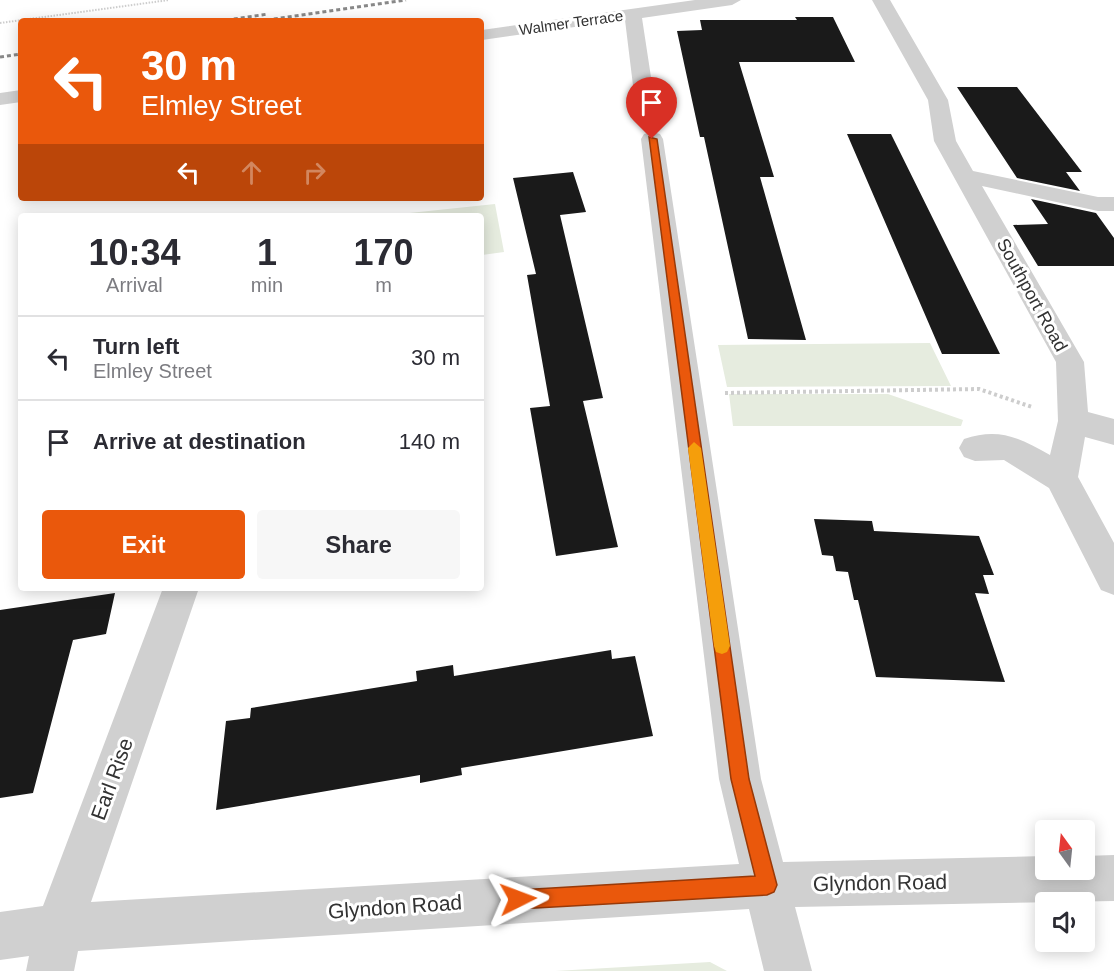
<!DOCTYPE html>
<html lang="en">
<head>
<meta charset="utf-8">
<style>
  :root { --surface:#fff; --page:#f7f7f7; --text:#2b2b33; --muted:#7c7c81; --line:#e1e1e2; --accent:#ea580c }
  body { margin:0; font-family:Helvetica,sans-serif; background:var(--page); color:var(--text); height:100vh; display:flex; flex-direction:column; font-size:22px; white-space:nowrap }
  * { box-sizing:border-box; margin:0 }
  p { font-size:20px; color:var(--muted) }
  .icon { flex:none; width:33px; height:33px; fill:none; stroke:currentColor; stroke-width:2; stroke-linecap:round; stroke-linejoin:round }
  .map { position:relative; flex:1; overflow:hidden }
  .sheet { position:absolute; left:18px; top:213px; width:466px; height:378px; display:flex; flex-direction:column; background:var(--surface); border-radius:6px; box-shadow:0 3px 15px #0003 }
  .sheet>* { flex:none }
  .guide { position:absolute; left:18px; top:18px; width:466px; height:183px; border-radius:6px; box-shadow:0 3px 15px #0003; background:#ea580c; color:#fff; overflow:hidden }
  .needle { width:39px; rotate:345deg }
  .fabs { position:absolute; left:1035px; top:820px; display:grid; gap:12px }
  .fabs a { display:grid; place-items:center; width:60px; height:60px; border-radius:6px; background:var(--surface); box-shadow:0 3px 15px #0003; font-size:30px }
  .pin { position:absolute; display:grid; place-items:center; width:51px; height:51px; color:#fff; margin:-62px -26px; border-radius:50% 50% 50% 0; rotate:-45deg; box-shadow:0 0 6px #0007 }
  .pin .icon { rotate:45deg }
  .me { position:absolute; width:66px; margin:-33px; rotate:87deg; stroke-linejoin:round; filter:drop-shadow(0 0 4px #0008) }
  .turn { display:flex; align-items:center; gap:21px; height:126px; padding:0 24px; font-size:27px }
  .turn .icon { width:78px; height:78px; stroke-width:2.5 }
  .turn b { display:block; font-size:42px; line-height:51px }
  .lanes { display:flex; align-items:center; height:57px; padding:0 24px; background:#0003; justify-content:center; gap:30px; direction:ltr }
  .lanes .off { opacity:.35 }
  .eta { display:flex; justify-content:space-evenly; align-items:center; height:102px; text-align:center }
  .eta b { font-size:36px; font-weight:700; line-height:42px }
  .primary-button { display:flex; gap:12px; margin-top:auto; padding:12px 24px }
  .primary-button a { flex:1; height:69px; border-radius:6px; background:var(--accent); color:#fff; font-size:24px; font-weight:700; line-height:69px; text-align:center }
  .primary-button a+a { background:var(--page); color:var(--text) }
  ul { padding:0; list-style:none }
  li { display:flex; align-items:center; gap:18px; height:84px; padding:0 24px; border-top:2px solid var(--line) }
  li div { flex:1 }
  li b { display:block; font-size:22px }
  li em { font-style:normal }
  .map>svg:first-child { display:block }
  .green { fill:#e6ecdf }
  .building { fill:#1a1a1a }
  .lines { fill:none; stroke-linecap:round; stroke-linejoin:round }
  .path-far1 { stroke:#cdcdcd; stroke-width:2; stroke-dasharray:1.5 1.5; stroke-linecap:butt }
  .path { stroke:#cdcdcd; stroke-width:4; stroke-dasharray:3 3; stroke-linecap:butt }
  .minor { fill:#d0d0d0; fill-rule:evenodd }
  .rail { stroke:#888; stroke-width:3; stroke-dasharray:4 3; stroke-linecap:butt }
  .route { fill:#ea580c; stroke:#983908; stroke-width:1.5 }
  .slow { fill:#f59e0b }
  .labels { text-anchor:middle; stroke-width:6; stroke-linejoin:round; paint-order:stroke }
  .far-street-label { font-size:15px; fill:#333; stroke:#fff }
  .street-label { font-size:18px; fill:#333; stroke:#fff }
  .near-street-label { font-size:21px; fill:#333; stroke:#fff }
</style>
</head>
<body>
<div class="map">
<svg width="1114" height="971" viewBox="0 0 1114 971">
  <rect width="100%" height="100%" fill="#fff"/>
  <!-- green -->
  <path class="green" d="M 495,204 L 504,252 L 482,255 L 482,216 L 381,216 Z
    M 930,343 L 951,386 L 727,387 L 718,345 Z
    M 729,394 L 888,394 L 963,420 L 961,426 L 733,426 Z
    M 710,962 L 727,971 L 555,971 Z"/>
  <!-- building -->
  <path class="building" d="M 795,17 L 833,17 L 855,62 L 739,62 L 774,177 L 760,177 L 806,340 L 748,339 L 704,137 L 700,137 L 677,31 L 702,30 L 700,20 L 797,20 Z
    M 957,87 L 1017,87 L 1082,172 L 1066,172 L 1080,191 L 1017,178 Z
    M 847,134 L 891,134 L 1000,354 L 942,354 Z
    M 573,172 L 586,212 L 560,215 L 603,398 L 583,401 L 618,547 L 556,556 L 530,408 L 550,406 L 527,275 L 536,274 L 513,178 Z
    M 1031,199 L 1096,213 L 1114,238 L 1114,266 L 1038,266 L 1013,225 L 1048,224 Z
    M 814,519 L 872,521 L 874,531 L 979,536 L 994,575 L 983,575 L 989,594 L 975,593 L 1005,682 L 876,677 L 858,600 L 854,600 L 848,572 L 836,571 L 833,556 L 822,555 Z
    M 115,593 L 106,634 L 73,640 L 33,793 L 0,798 L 0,610 Z
    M 611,650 L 612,659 L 635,656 L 653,736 L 461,768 L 462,775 L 420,783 L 420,775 L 216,810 L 226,721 L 250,718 L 251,708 L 417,681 L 416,671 L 453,665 L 454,676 Z"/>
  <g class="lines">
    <!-- path-far1 -->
    <path class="path-far1" d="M 0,23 L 169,0"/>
    <!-- path -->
    <path class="path" d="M 725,393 L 979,389 L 1032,407"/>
    <!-- minor -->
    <path class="minor" d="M 695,0 L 741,0 L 732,5 L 642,18 L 656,110 L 653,114 L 639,114 L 636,110 L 625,20 L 482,40 L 482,30 Z
      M 872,0 L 890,0 L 948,100 L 956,141 L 973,171 L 1098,197 L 1114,197 L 1114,211 L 1098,211 L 982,186 L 1084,362 L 1088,412 L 1114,419 L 1114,445 L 1085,437 L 1078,477 L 1114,543 L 1114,595 L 1101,590 L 1049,488 L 1004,460 L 975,461 L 964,457 L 959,448 L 964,439 C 999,427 1020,438 1050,455 L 1058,421 L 1056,362 L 934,141 L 928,100 Z
      M 21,90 L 21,102 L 0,105 L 0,93 Z
      M 652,132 L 660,134 L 663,139 L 761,779 L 783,862 L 1046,856 L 1046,870 L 1084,870 L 1084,856 L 1114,855 L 1114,901 L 795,907 L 812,971 L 764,971 L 749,909 L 78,951 L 74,971 L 26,971 L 29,956 L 0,960 L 0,912 L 43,906 L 163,588 L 199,588 L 91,902 L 739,864 L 719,779 L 641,139 L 644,134 Z"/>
    <!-- rail -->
    <path class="rail" d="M 220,21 L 268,14
      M 260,21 L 406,0
      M 0,57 L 21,54"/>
  </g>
  <!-- route -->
  <path class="route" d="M 649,137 L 657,139 L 749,779 L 777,885 L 774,892 L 767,895 L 518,909 L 511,906 L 509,899 L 511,892 L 518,890 L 755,876 L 731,779 Z"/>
  <!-- slow -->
  <path class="slow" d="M 694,442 L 701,448 L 730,646 L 727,652 L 722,654 L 716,652 L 714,646 L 688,448 Z"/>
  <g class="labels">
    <!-- far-street labels -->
    <g class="far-street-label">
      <text transform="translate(571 23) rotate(-8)" y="5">Walmer Terrace</text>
    </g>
    <!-- street labels -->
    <g class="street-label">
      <text transform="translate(1032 295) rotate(61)" y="6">Southport Road</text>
    </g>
    <!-- near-street labels -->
    <g class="near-street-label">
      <text transform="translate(112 779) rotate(-70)" y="7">Earl Rise</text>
      <text transform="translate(880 883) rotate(-1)" y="7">Glyndon Road</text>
      <text transform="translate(395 907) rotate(-4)" y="7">Glyndon Road</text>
    </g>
  </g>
</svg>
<div class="fabs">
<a><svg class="needle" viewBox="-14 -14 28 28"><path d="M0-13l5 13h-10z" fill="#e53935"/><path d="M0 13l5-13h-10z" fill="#7c7c81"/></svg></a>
<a><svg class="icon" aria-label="sound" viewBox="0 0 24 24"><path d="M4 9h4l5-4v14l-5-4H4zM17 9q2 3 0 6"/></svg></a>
</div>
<div class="pin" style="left:652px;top:139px;background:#d93025"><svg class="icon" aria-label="arrive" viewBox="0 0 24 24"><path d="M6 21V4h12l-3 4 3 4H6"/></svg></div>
<svg class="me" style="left:518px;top:899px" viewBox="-20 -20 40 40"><path d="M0-17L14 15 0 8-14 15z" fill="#ea580c" stroke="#fff" stroke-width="4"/></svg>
<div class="guide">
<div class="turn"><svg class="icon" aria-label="left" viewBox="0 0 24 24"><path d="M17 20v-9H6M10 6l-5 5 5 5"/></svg><div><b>30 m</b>Elmley Street</div></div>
<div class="lanes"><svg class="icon" aria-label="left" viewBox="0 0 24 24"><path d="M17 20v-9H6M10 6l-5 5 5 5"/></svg><svg class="icon off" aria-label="ahead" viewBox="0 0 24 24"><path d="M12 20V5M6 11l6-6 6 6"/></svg><svg class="icon off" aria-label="right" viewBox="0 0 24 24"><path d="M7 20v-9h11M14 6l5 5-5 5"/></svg></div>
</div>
<section class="sheet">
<div class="eta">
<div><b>10:34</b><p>Arrival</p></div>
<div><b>1</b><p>min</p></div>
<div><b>170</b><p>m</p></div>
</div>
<ul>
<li><svg class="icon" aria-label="left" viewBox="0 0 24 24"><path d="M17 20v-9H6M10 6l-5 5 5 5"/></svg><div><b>Turn left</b><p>Elmley Street</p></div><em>30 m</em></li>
<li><svg class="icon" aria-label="arrive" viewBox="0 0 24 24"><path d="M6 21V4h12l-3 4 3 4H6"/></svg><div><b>Arrive at destination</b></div><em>140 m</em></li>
</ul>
<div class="primary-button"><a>Exit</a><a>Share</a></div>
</section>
</div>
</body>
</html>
